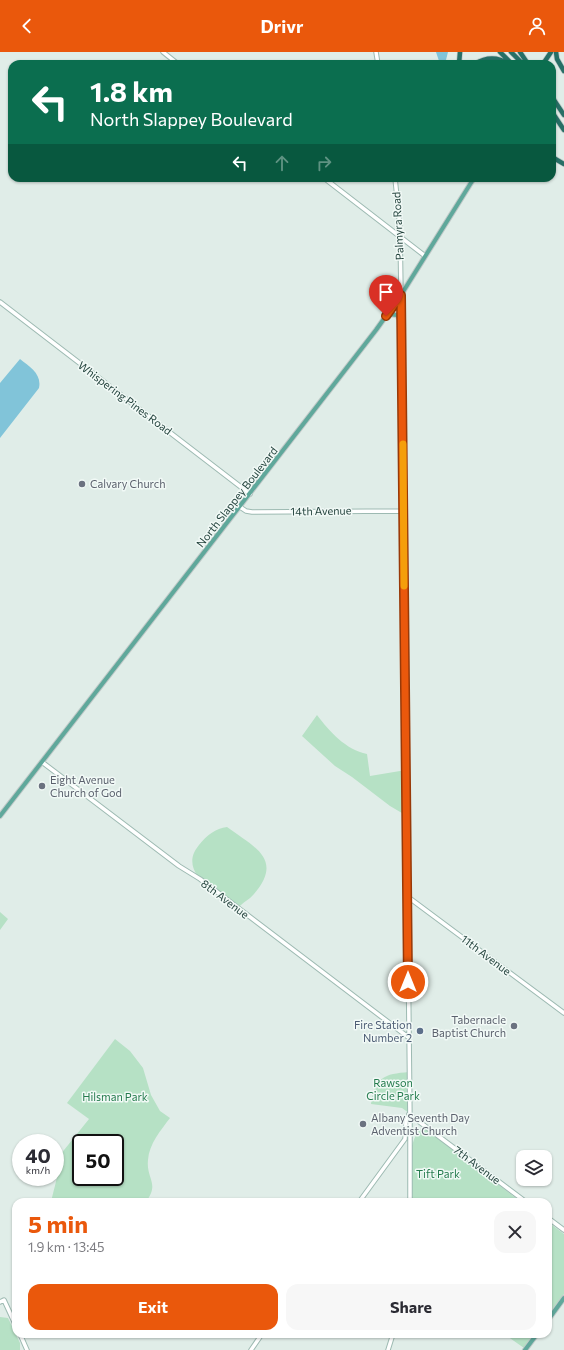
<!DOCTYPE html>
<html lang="en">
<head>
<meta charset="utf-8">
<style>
  :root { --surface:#fff; --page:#f7f7f7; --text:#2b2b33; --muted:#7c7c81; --accent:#ea580c }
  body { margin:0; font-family:Commissioner,sans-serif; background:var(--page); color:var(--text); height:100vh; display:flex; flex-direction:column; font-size:15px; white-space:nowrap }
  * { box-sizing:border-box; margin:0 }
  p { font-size:13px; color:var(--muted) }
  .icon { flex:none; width:22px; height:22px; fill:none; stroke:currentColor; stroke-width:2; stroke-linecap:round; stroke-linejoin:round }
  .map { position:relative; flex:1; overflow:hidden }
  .panel { position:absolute; left:12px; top:1146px; width:540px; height:140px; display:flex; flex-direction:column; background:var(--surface); border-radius:12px; box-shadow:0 1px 3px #0004 }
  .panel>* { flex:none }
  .top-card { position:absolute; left:8px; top:8px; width:548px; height:122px; border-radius:12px; box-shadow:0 1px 3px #0004; background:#0b6e4f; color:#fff; overflow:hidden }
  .fabs { position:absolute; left:516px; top:1098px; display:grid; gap:8px }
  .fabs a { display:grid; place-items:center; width:36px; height:36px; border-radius:8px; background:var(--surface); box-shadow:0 1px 3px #0004; font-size:20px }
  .speed { position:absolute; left:12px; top:1082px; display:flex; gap:8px; font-size:20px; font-weight:700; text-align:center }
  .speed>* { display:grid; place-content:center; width:52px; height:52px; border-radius:50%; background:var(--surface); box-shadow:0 1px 3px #0004; line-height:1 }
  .speed small { font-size:10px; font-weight:400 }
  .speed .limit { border:2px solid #111; border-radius:6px; background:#fff; color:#111 }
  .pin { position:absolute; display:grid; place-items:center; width:34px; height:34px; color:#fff; margin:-41px -17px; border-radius:50% 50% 50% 0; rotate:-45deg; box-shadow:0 0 4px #0007 }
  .pin .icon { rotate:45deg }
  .me { position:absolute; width:44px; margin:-22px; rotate:0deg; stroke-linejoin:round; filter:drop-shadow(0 0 3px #0008) }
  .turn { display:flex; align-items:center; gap:14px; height:84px; padding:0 16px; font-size:18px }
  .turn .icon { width:52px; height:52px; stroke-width:2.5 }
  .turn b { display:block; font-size:28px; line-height:34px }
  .lanes { display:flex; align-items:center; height:38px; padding:0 16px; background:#0003; justify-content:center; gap:20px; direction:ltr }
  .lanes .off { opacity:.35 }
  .round { display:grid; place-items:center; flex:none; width:42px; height:42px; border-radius:12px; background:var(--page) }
  .headline { display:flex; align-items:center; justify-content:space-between; height:68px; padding:0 16px }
  h1 { font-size:24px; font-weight:700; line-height:30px; color:var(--accent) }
  .button { display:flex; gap:8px; margin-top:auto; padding:8px 16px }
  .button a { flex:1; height:46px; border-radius:12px; background:var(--accent); color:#fff; font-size:16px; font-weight:700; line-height:46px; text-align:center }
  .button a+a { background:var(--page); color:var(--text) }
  header { display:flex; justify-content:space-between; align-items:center; height:52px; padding:0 16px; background:var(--accent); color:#fff; font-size:18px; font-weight:700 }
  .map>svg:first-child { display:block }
  .green { fill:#b6e1c5; fill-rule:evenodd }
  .water { fill:#81c4d9 }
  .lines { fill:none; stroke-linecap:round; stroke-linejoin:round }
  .secondary-casing { stroke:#9dbab2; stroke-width:5.5 }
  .primary-casing { stroke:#c0c9c8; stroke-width:6 }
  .highway-casing { stroke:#c0c9c8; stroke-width:6 }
  .secondary { stroke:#fff; stroke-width:3.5 }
  .primary { stroke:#5fa89b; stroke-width:4 }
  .highway { stroke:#276f66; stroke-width:4.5 }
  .route-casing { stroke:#983908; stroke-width:10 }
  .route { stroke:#ea580c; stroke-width:7 }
  .slow { stroke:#f59e0b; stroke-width:7 }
  .worship-dot { fill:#6b7280; stroke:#f1f9f6; stroke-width:1.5 }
  .service-dot { fill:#5c6f8a; stroke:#f1f9f6; stroke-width:1.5 }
  .labels { text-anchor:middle; stroke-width:3; stroke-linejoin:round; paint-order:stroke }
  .street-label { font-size:11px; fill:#1f3f39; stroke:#f1f9f6 }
  .worship-label { font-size:11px; fill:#5b616d; stroke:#f1f9f6; text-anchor:start }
  .service-label { font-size:11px; fill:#4e5e75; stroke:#f1f9f6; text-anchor:end }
  .park-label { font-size:11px; fill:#247b4d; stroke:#f1f9f6 }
</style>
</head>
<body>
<header><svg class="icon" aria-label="back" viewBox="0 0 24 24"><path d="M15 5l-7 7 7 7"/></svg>Drivr<svg class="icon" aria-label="person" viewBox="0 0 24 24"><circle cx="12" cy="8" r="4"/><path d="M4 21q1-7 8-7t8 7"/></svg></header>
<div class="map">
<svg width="564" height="1298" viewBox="0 0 564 1298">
  <rect width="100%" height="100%" fill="#e0ede8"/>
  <!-- green -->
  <path class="green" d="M 317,663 C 329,679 346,698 367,702 L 370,724 L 406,718 L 407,764 L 390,754 L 352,725 L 335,714 L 302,684 Z
    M 227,775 C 254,795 284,807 254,842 C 249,848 243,850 238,856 C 218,841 176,821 199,793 C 206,784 216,776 227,775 Z
    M 0,860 L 8,867 L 0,878 Z
    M 115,987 L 130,999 L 143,1016 L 151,1043 L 160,1059 L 170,1066 C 161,1078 149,1092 148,1108 C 146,1127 160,1131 146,1150 L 51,1150 C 53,1141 62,1109 60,1103 L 89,1067 L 67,1051 ZM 81,1091 L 115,1091 L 115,1125 L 81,1125 Z
    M 409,1020 L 409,1061 L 402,1056 L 371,1052 C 375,1025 384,1022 409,1020 Z
    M 424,1076 L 521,1150 L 410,1150 C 410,1127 405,1096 420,1077 Z
    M 548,1170 L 564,1182 L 564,1242 L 548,1263 Z
    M 0,1265 L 8,1266 L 20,1291 L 20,1298 L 0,1298 Z
    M 504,1282 L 534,1282 L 524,1296 Z"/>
  <!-- water -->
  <path class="water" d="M 436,0 L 448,0 L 445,12 L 440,12 Z
    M 20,307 C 30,315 42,322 39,336 L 0,386 L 0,331 Z"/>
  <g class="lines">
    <defs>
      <path id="secondary" d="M 163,0 L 178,12
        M 376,0 L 378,12
        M 324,126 L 425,204
        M 395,126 L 400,175 L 401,243 L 410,1070 L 410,1150
        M 0,250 L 250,442
        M 240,455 L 246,459 L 252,460 L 404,459
        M 42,710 L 179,814 L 200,827 L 408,985
        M 408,845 L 564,961
        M 409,1062 L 526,1150
        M 359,1150 L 405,1087 L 406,1069 L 409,1063
        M 548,1166 L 564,1178
        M 0,1250 L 4,1248 L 16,1274
        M 20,1282 L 27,1298
        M 251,1298 L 262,1282
        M 388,1298 L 393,1282"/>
      <path id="primary" d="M 387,262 L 397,263 L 401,269
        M 0,764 L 376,278 L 401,243 L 474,126
        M 548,1268 L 564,1246
        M 525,1298 L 537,1282"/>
      <path id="highway" d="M 500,0 L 512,12
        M 511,0 L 523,12
        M 520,0 L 528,12
        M 556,0 L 557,7 L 564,19
        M 459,12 L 460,0
        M 475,12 C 486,5 498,5 509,12
        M 543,12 L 551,0
        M 552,45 L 564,63
        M 552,60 L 564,78
        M 552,105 L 564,112"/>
    </defs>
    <!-- secondary casing -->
    <use href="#secondary" class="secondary-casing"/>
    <!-- primary casing -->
    <use href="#primary" class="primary-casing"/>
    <!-- highway casing -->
    <use href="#highway" class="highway-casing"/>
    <!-- secondary -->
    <use href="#secondary" class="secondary"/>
    <!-- primary -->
    <use href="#primary" class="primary"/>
    <!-- highway -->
    <use href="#highway" class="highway"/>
  </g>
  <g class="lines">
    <defs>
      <path id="route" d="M 386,264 L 401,243 L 408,930"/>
    </defs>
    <!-- route casing -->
    <use href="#route" class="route-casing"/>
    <!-- route -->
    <use href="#route" class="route"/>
    <!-- slow -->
    <path class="slow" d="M 403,392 L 404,534"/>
  </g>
  <!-- markers -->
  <g class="worship-dot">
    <circle cx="82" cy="432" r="4"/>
    <circle cx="42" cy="734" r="4"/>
    <circle cx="514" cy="974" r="4"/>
    <circle cx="363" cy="1072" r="4"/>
  </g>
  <circle class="service-dot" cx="420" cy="979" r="4"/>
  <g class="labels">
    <!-- street labels -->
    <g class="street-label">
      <text transform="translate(398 174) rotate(-93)" y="4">Palmyra Road</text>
      <text transform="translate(125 346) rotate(37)" y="4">Whispering Pines Road</text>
      <text transform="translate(237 445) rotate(-52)" y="4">North Slappey Boulevard</text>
      <text transform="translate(321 459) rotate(-1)" y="4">14th Avenue</text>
      <text transform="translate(225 847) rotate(37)" y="4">8th Avenue</text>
      <text transform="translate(486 903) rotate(37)" y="4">11th Avenue</text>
      <text transform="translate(477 1113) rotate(37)" y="4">7th Avenue</text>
    </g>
    <!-- worship labels -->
    <g class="worship-label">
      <text x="90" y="436">Calvary Church</text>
      <text x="50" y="732">Eight Avenue<tspan x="50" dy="13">Church of God</tspan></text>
      <text x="506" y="972" text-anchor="end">Tabernacle<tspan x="506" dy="13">Baptist Church</tspan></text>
      <text x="371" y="1070">Albany Seventh Day<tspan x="371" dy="13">Adventist Church</tspan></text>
    </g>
    <!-- service labels -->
    <g class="service-label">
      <text x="412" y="977">Fire Station<tspan x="412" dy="13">Number 2</tspan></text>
    </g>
    <!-- park labels -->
    <g class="park-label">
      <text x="393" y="1035">Rawson<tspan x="393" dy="13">Circle Park</tspan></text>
      <text x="115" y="1049">Hilsman Park</text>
      <text x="438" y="1126">Tift Park</text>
    </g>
  </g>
</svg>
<div class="fabs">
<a><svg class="icon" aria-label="layers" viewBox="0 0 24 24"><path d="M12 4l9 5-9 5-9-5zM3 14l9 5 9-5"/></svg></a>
</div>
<div class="speed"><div>40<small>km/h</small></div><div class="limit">50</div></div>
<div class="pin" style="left:386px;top:264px;background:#d93025"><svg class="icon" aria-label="arrive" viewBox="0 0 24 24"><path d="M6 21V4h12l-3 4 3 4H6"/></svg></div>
<svg class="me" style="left:408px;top:930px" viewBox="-20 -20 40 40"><circle r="17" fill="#ea580c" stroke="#fff" stroke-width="3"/><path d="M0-11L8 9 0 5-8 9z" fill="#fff"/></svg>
<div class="top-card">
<div class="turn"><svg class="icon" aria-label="left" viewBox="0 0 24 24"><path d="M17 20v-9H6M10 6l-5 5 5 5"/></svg><div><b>1.8 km</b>North Slappey Boulevard</div></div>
<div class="lanes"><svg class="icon" aria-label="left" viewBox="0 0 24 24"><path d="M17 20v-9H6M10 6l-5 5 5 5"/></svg><svg class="icon off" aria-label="ahead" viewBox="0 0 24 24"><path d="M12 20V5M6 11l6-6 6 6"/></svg><svg class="icon off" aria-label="right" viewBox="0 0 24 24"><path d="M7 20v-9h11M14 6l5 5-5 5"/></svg></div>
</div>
<section class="panel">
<div class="headline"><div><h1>5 min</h1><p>1.9 km · 13:45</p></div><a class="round"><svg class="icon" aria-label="close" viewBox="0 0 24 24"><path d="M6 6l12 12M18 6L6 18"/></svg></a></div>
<div class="button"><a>Exit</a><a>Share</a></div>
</section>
</div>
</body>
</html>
